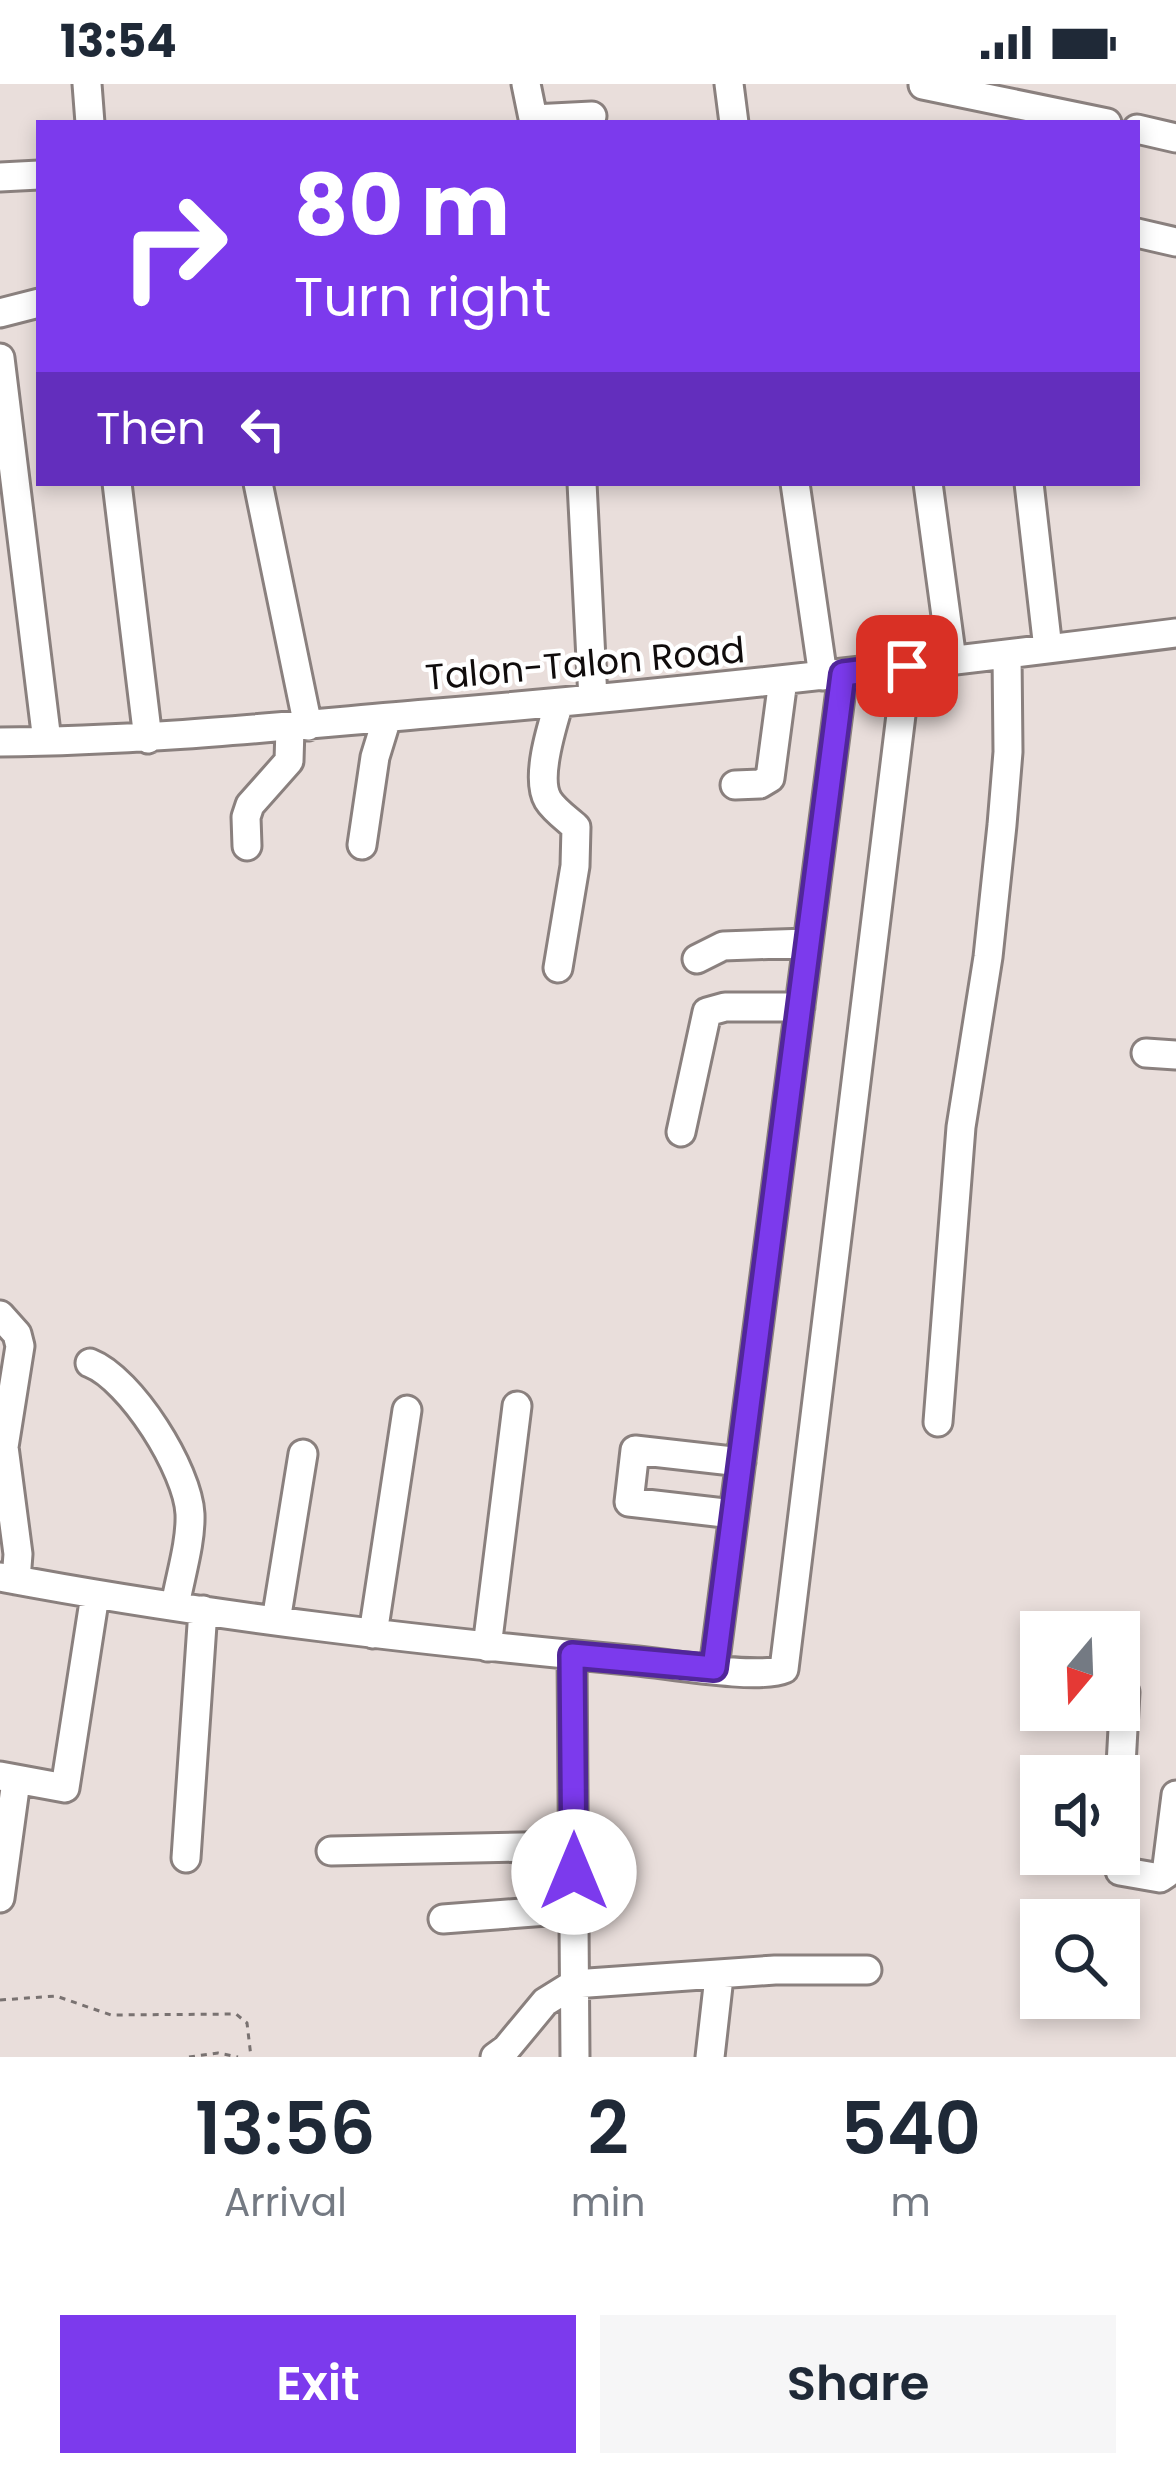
<!DOCTYPE html>
<html lang="en">
<head>
<meta charset="utf-8">
<style>
  :root { --surface:#fff; --page:#f6f6f7; --text:#1f2937; --muted:#747a83; --accent:#7c3aed }
  body { margin:0; font-family:Poppins,sans-serif; background:var(--page); color:var(--text); height:100vh; display:flex; flex-direction:column; font-size:45px; white-space:nowrap }
  * { box-sizing:border-box; margin:0 }
  p { font-size:39px; color:var(--muted) }
  .icon { flex:none; width:66px; height:66px; fill:none; stroke:currentColor; stroke-width:2; stroke-linecap:round; stroke-linejoin:round }
  .map { position:relative; height:1973px; overflow:hidden }
  .side { display:flex; flex-direction:column; background:var(--surface); flex:1 }
  .side>* { flex:none }
  .banner { position:absolute; left:36px; top:36px; width:1104px; height:366px; border-radius:0px; box-shadow:0 6px 18px #0003; background:#7c3aed; color:#fff; overflow:hidden }
  .needle { width:78px; rotate:199deg }
  .tools { position:absolute; left:1020px; top:1527px; display:grid; gap:24px }
  .tools a { display:grid; place-items:center; width:120px; height:120px; border-radius:0px; background:var(--surface); box-shadow:0 6px 18px #0003; font-size:60px }
  .pin { position:absolute; display:grid; place-items:center; width:102px; height:102px; color:#fff; margin:-51px; border-radius:24px; box-shadow:0 6px 18px #0006 }
  .me { position:absolute; width:132px; margin:-66px; rotate:0deg; stroke-linejoin:round; filter:drop-shadow(0 0 9px #0008) }
  .turn { display:flex; align-items:center; gap:42px; height:252px; padding:0 60px; font-size:54px }
  .turn .icon { width:156px; height:156px; stroke-width:2.5 }
  .turn b { display:block; font-size:84px; line-height:102px }
  .then { display:flex; align-items:center; height:114px; padding:0 60px; background:#0003; gap:24px; font-size:45px }
  .eta { display:flex; justify-content:space-evenly; align-items:center; height:204px; text-align:center }
  .eta b { font-size:72px; font-weight:600; line-height:84px }
  .action { display:flex; gap:24px; margin-top:auto; padding:24px 60px }
  .action a { flex:1; height:138px; border-radius:0px; background:var(--accent); color:#fff; font-size:48px; font-weight:600; line-height:138px; text-align:center }
  .action a+a { background:var(--page); color:var(--text) }
  .status { display:flex; justify-content:space-between; align-items:center; height:84px; padding:0 60px; background:var(--surface); direction:ltr }
  .status svg { height:33px; fill:currentColor }
  .map>svg:first-child { display:block }
  .lines { fill:none; stroke-linecap:round; stroke-linejoin:round }
  .minor-casing { stroke:#8a807e; stroke-width:33 }
  .path { stroke:#797271; stroke-width:3; stroke-dasharray:6 6; stroke-linecap:butt }
  .minor { stroke:#fff; stroke-width:27 }
  .route-casing { stroke:#51269a; stroke-width:30 }
  .route { stroke:#7c3aed; stroke-width:21 }
  .labels { text-anchor:middle; stroke-width:9; stroke-linejoin:round; paint-order:stroke }
  .street-label { font-size:36px; fill:#100c0c; stroke:#fff }
</style>
</head>
<body>
<div class="status"><b>13:54</b><svg viewBox="0 0 49 12"><path d="M0 12V9h3v3zM5 12V6h3v6zM10 12V3h3v9zM15 12V0h3v12zM26 1h20v11H26zM47 4h2v5h-2z"/></svg></div>
<div class="map">
<svg width="1176" height="1973" viewBox="0 0 1176 1973">
  <rect width="100%" height="100%" fill="#e9dedb"/>
  <g class="lines">
    <defs>
      <path id="minor" d="M 87,0 L 90,39
        M 526,0 L 534,39
        M 729,0 L 734,39
        M 923,1 L 1107,39
        M 533,35 L 592,32
        M 1137,45 L 1176,54
        M 0,93 L 39,91
        M 1137,149 L 1176,158
        M 0,229 L 39,219
        M 0,274 L 47,657
        M 117,399 L 148,655
        M 258,399 L 308,642
        M 582,399 L 593,615
        M 795,399 L 823,592
        M 928,399 L 952,576
        M 1029,399 L 1048,565
        M 0,658 C 143,657 284,642 426,630 C 677,609 926,581 1176,549
        M 735,701 L 760,700 L 770,694 L 783,596
        M 362,761 L 375,673 L 387,634
        M 247,762 L 246,733 L 250,721 L 289,677 L 290,644
        M 697,875 L 723,862 L 808,859
        M 558,884 L 575,782 L 576,743 C 567,735 554,726 548,716 C 535,694 552,642 559,619
        M 1146,969 L 1176,971
        M 681,1048 L 707,928 L 725,923 L 800,923
        M 0,1231 L 17,1250 L 20,1262 L 4,1363 L 18,1470 L 16,1496
        M 90,1279 C 131,1295 188,1386 190,1430 C 191,1459 180,1493 175,1522
        M 938,1338 L 961,1043 L 988,873 L 1002,741 L 1008,668 L 1007,570
        M 733,1430 L 629,1418 L 635,1366 L 741,1378
        M 0,1493 C 211,1533 425,1557 638,1577 C 669,1580 760,1596 784,1585 L 907,582
        M 276,1537 L 303,1370
        M 373,1550 L 407,1326
        M 487,1563 L 517,1322
        M 572,1571 L 575,1973
        M 714,1584 L 843,590
        M 0,1692 L 65,1704 L 95,1511
        M 1119,1718 L 1125,1608
        M 331,1767 L 575,1762
        M 1116,1770 L 1120,1787 L 1160,1794 L 1166,1790 L 1176,1711
        M 186,1774 L 203,1526
        M 0,1814 L 16,1697
        M 443,1835 L 574,1825
        M 495,1973 L 506,1965 L 545,1918 L 574,1900 L 775,1886 L 867,1886
        M 710,1973 L 719,1893"/>
    </defs>
    <!-- minor casing -->
    <use href="#minor" class="minor-casing"/>
    <!-- path -->
    <path class="path" d="M 0,1916 L 56,1912 L 111,1931 L 236,1930 L 247,1939 L 251,1973
      M 189,1973 L 218,1969 L 238,1973"/>
    <!-- minor -->
    <use href="#minor" class="minor"/>
  </g>
  <g class="lines">
    <defs>
      <path id="route" d="M 574,1788 L 572,1571 L 714,1584 L 843,590 L 907,582"/>
    </defs>
    <!-- route casing -->
    <use href="#route" class="route-casing"/>
    <!-- route -->
    <use href="#route" class="route"/>
  </g>
  <g class="labels">
    <!-- street labels -->
    <g class="street-label">
      <text transform="translate(585 579) rotate(-5)" y="13">Talon-Talon Road</text>
    </g>
  </g>
</svg>
<div class="tools">
<a><svg class="needle" viewBox="-14 -14 28 28"><path d="M0-13l5 13h-10z" fill="#e53935"/><path d="M0 13l5-13h-10z" fill="#747a83"/></svg></a>
<a><svg class="icon" aria-label="sound" viewBox="0 0 24 24"><path d="M4 9h4l5-4v14l-5-4H4zM17 9q2 3 0 6"/></svg></a>
<a><svg class="icon" aria-label="search" viewBox="0 0 24 24"><circle cx="10" cy="10" r="6"/><path d="M15 15l6 6"/></svg></a>
</div>
<div class="pin" style="left:907px;top:582px;background:#d93025"><svg class="icon" aria-label="arrive" viewBox="0 0 24 24"><path d="M6 21V4h12l-3 4 3 4H6"/></svg></div>
<svg class="me" style="left:574px;top:1788px" viewBox="-20 -20 40 40"><circle r="19" fill="#fff"/><path d="M0-13L10 11 0 6-10 11z" fill="#7c3aed"/></svg>
<div class="banner">
<div class="turn"><svg class="icon" aria-label="right" viewBox="0 0 24 24"><path d="M7 20v-9h11M14 6l5 5-5 5"/></svg><div><b>80 m</b>Turn right</div></div>
<div class="then">Then<svg class="icon" aria-label="left" viewBox="0 0 24 24"><path d="M17 20v-9H6M10 6l-5 5 5 5"/></svg></div>
</div>
</div>
<section class="side">
<div class="eta">
<div><b>13:56</b><p>Arrival</p></div>
<div><b>2</b><p>min</p></div>
<div><b>540</b><p>m</p></div>
</div>
<div class="action"><a>Exit</a><a>Share</a></div>
</section>
</body>
</html>
